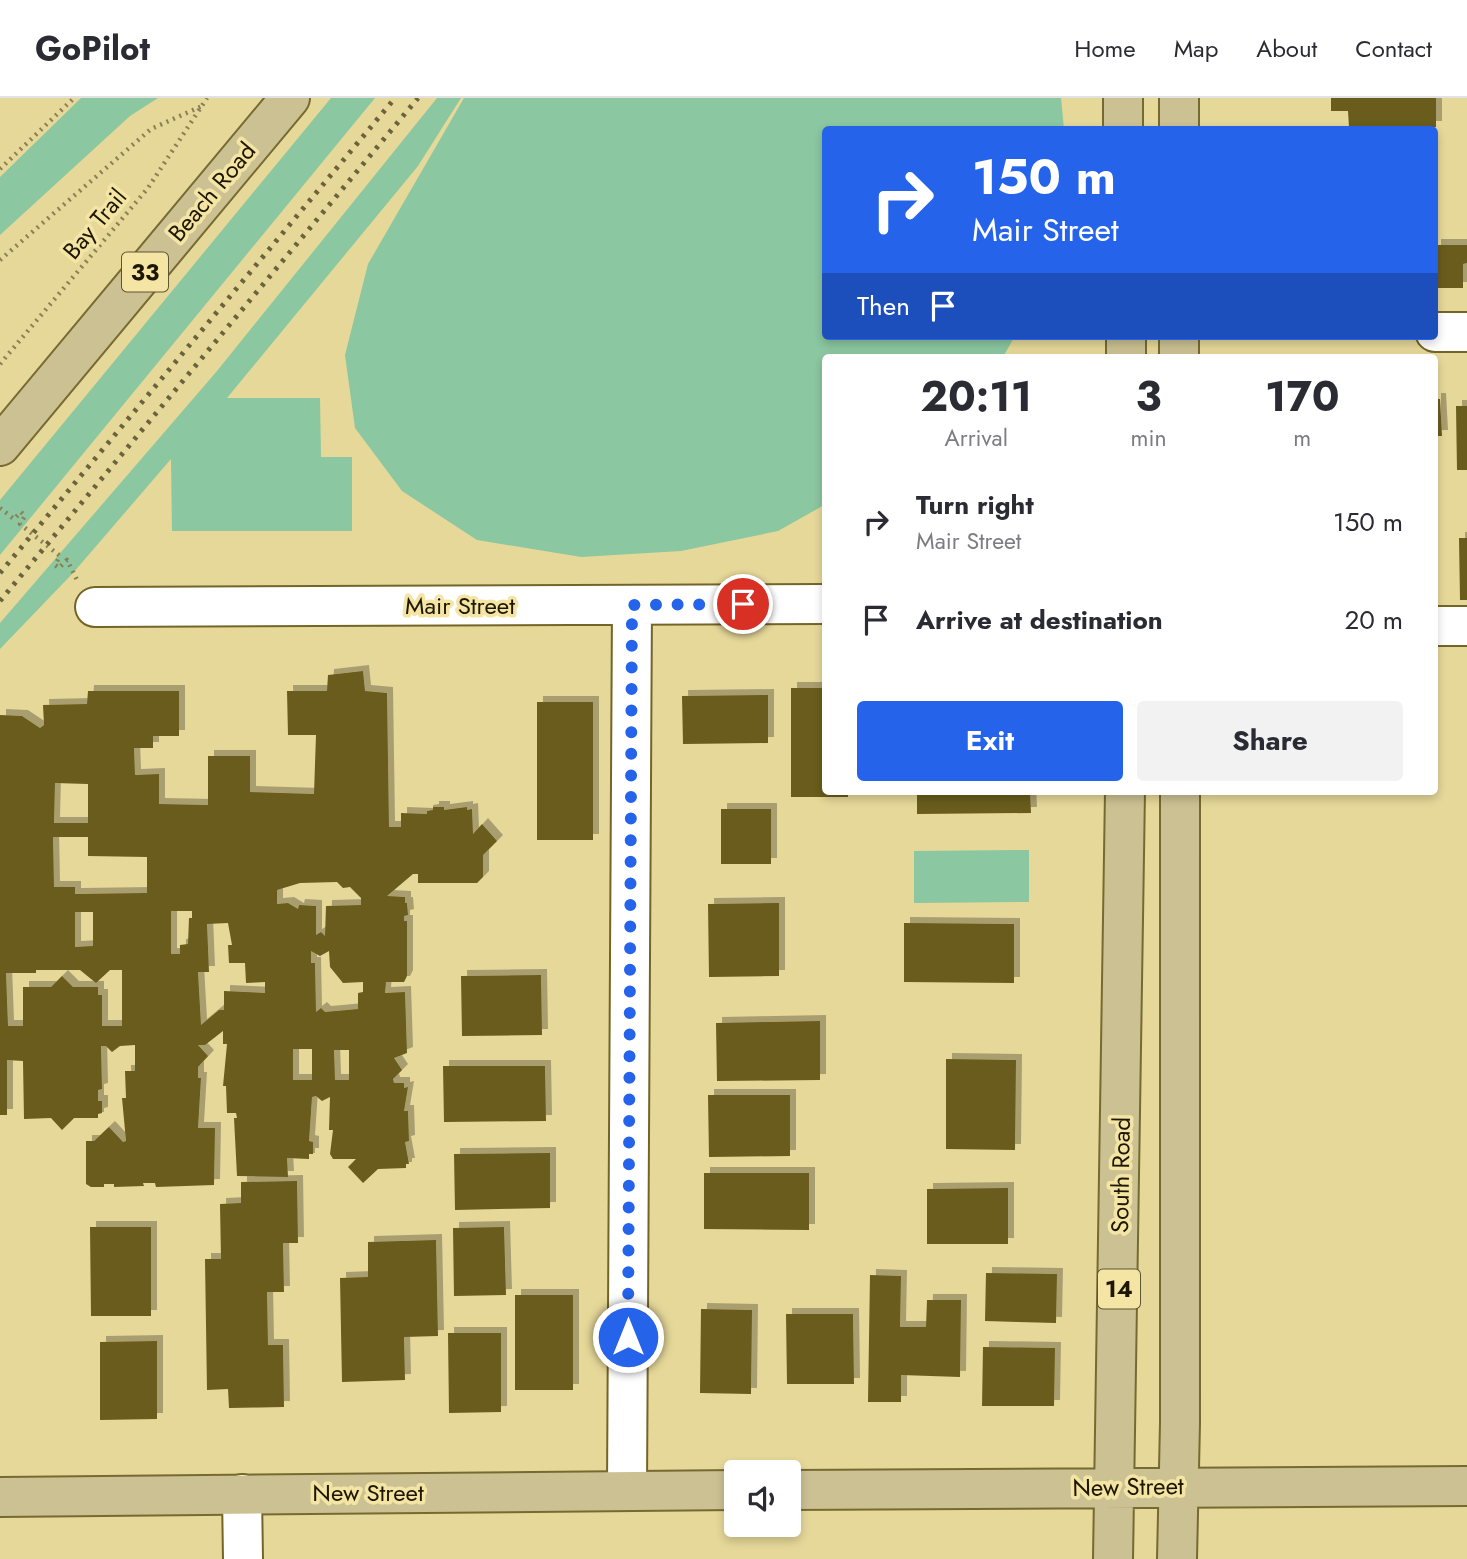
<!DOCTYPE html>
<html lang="en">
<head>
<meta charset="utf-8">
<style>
  :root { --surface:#fff; --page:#f2f2f3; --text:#2b2b33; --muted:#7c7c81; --line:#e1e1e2; --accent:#2563eb }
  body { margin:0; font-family:Jost,sans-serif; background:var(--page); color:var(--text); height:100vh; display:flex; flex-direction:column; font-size:26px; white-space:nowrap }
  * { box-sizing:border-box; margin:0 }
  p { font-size:23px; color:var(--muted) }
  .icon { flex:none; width:38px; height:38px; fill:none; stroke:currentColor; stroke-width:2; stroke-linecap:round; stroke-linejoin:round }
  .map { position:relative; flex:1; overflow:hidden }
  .drawer { position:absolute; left:822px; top:256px; width:616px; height:441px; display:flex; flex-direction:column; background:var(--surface); border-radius:7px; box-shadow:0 4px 10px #0003 }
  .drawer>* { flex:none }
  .hud { position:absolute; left:822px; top:28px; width:616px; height:214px; border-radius:7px; box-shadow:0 4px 10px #0003; background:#2563eb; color:#fff; overflow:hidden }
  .tools { position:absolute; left:724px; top:1362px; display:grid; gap:14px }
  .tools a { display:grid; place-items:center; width:77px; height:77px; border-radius:7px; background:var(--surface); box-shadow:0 4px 10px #0003; font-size:35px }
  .pin { position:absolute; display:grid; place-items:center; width:60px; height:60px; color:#fff; margin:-30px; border:4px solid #fff; border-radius:50%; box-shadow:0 2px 7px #0007 }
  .me { position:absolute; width:77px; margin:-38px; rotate:0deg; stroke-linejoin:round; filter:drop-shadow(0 0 5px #0008) }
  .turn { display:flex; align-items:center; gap:24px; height:147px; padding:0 35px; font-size:32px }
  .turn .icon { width:91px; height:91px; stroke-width:2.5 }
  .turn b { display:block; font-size:49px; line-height:60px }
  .then { display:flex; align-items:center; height:66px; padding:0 35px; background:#0003; gap:14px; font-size:26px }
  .eta { display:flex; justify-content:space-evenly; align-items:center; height:119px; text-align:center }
  .eta b { font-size:42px; font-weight:700; line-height:49px }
  .cta { display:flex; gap:14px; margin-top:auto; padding:14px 35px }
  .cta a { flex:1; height:80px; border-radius:7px; background:var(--accent); color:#fff; font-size:28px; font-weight:700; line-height:80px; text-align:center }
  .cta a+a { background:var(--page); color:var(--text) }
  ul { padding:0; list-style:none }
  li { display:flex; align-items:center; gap:21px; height:98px; padding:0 35px }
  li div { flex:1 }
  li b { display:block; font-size:26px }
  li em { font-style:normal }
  header { display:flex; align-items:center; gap:42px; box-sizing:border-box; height:98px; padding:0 35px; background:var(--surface); border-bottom:2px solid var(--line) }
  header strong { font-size:33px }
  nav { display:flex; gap:38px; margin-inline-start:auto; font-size:24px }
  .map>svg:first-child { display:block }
  .green { fill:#8bc7a1 }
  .building { fill:#695c1d; fill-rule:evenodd; filter:url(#shadow) }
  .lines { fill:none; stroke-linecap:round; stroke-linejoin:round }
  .minor-casing { stroke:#736528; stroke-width:42 }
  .major-casing { stroke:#776a31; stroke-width:42 }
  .path { stroke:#8a8054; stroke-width:4.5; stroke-dasharray:2 5; stroke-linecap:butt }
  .minor { stroke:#fff; stroke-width:38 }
  .major { stroke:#cbc193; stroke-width:38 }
  .rail { stroke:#6c633d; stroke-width:5; stroke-dasharray:3.5 7; stroke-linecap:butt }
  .route { stroke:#2563eb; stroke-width:12; stroke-dasharray:0 21.6 }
  .labels { text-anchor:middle; stroke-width:7; stroke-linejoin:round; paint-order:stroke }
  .shield { fill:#f4e5a5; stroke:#5e5532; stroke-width:2 }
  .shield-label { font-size:23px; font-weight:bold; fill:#1d1701 }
  .street-label { font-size:24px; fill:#1d1701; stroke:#f4e5a5 }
</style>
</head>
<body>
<header>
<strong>GoPilot</strong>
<nav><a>Home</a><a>Map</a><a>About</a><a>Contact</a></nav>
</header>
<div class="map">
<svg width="1467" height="1461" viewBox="0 0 1467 1461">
  <defs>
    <filter id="shadow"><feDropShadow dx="6" dy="-6" stdDeviation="0" flood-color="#0004"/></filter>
  </defs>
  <rect width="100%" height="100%" fill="#e6d899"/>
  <!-- green -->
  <path class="green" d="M 81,0 L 158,0 L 130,18 L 0,137 L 0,79 Z
    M 331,0 L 375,0 L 0,457 L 0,402 Z
    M 437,0 L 461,0 L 418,68 L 227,300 L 320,300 L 321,359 L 352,359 L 352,433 L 172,433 L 171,361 L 73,475 L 0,551 L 0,525 L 217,273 Z
    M 464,0 L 1061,0 L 1064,31 L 826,32 L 826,238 L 1015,238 L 1003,259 L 826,259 L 826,406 L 778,433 L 681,453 L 581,459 L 477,442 L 402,393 L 355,330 L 345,257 L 368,166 Z
    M 1029,752 L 1029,804 L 914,805 L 914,753 Z"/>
  <!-- building -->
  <path class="building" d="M 1331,0 L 1436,0 L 1436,29 L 1349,29 L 1348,13 L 1331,13 Z
    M 1435,147 L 1467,147 L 1467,165 L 1463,166 L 1463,190 L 1435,190 Z
    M 1435,301 L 1440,301 L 1442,338 L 1435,338 Z
    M 1456,308 L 1467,308 L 1467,372 L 1457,372 Z
    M 1459,440 L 1467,440 L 1467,502 L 1460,502 Z
    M 363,573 L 365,593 L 387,595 L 389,729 L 401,729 L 401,715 L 427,716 L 427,713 L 433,712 L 433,709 L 444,709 L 444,712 L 467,709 L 467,712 L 472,711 L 473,736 L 482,726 L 497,743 L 483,757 L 483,779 L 477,785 L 418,785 L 418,776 L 413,776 L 387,798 L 405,799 L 405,805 L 407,805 L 408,817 L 404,818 L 404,823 L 407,823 L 407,878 L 404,884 L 386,884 L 385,895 L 405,894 L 407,955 L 394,960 L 402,972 L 393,981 L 394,985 L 404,985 L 404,990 L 408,989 L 404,1013 L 408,1013 L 409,1043 L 405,1044 L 409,1066 L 406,1066 L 406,1070 L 378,1071 L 363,1085 L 348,1069 L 356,1061 L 333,1061 L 330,1056 L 333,1032 L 329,1032 L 330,999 L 322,1003 L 316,998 L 312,999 L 309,1043 L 313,1044 L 313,1056 L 309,1056 L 309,1061 L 287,1060 L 288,1079 L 237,1078 L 234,1020 L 237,1020 L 236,1015 L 227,1015 L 226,988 L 223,988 L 227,946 L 223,946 L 223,933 L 205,947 L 198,947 L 208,958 L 198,969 L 198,980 L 201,980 L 198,1030 L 215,1030 L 214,1087 L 156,1089 L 155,1085 L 143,1085 L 144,1088 L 114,1089 L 114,1086 L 104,1086 L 104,1089 L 91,1089 L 86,1086 L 86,1043 L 94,1043 L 109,1029 L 123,1044 L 126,1043 L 122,1000 L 126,1000 L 125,973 L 135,973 L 135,947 L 120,948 L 112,954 L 106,948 L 101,948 L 102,991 L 98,992 L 98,1003 L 102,1003 L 102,1015 L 98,1016 L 98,1020 L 74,1020 L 62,1032 L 51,1020 L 24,1021 L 23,963 L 7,962 L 7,1017 L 0,1017 L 0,617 L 22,618 L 40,630 L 44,627 L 43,607 L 87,606 L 88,593 L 179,593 L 179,638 L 153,638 L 153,650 L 134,650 L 135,677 L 159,676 L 159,706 L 208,707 L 208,658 L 250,658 L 250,694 L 314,696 L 316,637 L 288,637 L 287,593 L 327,593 L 328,577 ZM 55,685 L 88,686 L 88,725 L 54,725 ZM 53,739 L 88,739 L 88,758 L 147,759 L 147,795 L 75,796 L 75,789 L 54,789 ZM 337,784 L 343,790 L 350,789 L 361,800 L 361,807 L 326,808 L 325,838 L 321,834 L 316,837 L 316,808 L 299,807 L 298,811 L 288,805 L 277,806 L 277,792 L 300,785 ZM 171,813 L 192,813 L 192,820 L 189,820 L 188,846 L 180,847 L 180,856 L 171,856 ZM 75,814 L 93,814 L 93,848 L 75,849 ZM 228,825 L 232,847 L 228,847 L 229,865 L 245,865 L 246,885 L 265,884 L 265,895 L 224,893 L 224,912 L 219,912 L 201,927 L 198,874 L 209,874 L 207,826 ZM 311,853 L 320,858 L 329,853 L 330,869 L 343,885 L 363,884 L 363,894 L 358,895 L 358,911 L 325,914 L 321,910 L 316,914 L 315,865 L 311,865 ZM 36,872 L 80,872 L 96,885 L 110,872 L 122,872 L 122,928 L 102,928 L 102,897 L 98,897 L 98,889 L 73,889 L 62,878 L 51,889 L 23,889 L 23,928 L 8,928 L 6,875 L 36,875 ZM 293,951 L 312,951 L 312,982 L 293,982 ZM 334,952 L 349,952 L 349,982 L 335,982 Z
    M 791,590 L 826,590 L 826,693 L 848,693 L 848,699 L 791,699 Z
    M 768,597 L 768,645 L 683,646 L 682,598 Z
    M 537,604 L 593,604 L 593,742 L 537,742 Z
    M 917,693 L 1030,693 L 1031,715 L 917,716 Z
    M 721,711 L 771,711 L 771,766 L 721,766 Z
    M 779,805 L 779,878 L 709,879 L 708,806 Z
    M 904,825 L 1014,826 L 1014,885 L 904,884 Z
    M 541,877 L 542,937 L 462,938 L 461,878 Z
    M 820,923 L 820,982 L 717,983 L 716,925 Z
    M 946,961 L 1016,962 L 1015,1052 L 946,1051 Z
    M 443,968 L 545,968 L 546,1023 L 444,1024 Z
    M 708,997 L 790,997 L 790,1058 L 709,1059 Z
    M 550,1055 L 550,1110 L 455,1112 L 454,1056 Z
    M 704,1075 L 809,1075 L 809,1132 L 704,1131 Z
    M 297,1083 L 298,1145 L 283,1145 L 284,1194 L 267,1194 L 268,1247 L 283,1247 L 284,1309 L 229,1310 L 228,1291 L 207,1292 L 205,1161 L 221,1161 L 220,1106 L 241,1105 L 241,1084 Z
    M 1008,1090 L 1008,1146 L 927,1146 L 927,1091 Z
    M 90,1129 L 151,1129 L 151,1218 L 91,1218 Z
    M 504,1129 L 506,1197 L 454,1198 L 453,1130 Z
    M 436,1142 L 438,1238 L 404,1239 L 405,1282 L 342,1284 L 340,1180 L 368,1179 L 368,1144 Z
    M 986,1175 L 1057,1176 L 1056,1225 L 985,1223 Z
    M 870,1177 L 901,1178 L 900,1229 L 926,1229 L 927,1202 L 961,1202 L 960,1279 L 901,1277 L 901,1304 L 868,1304 Z
    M 515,1197 L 573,1197 L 573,1292 L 515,1292 Z
    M 701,1211 L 752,1212 L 751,1296 L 700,1295 Z
    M 786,1216 L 853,1216 L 854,1286 L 787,1286 Z
    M 448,1235 L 501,1235 L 501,1314 L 449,1315 Z
    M 157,1243 L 157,1321 L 100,1322 L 100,1244 Z
    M 983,1249 L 1055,1250 L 1054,1308 L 982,1308 Z"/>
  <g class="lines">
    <defs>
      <path id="minor" d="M 1435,234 L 1467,234
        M 95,509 L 826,506
        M 1435,528 L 1467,528
        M 627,1392 L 632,507
        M 242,1396 L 243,1461"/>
      <path id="major" d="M 1123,0 L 1123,32
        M 1179,0 L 1179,32
        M 1126,238 L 1126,259
        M 1179,238 L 1179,259
        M 0,348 L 290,0
        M 789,1392 L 1467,1388
        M 0,1399 L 737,1392
        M 1113,1461 L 1125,693
        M 1177,1461 L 1180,1325 L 1180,693"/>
    </defs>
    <!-- minor casing -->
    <use href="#minor" class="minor-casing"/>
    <!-- major casing -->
    <use href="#major" class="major-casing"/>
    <!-- path -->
    <path class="path" d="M 0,71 L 74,0
      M 0,162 L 151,31 L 202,8
      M 0,266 L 148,90 L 207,0
      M 0,410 L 14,421 L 21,414 L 25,418 L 20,426 L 60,458 L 55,467 L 59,470 L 67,462 L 77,482"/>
    <!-- minor -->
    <use href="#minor" class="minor"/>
    <!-- major -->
    <use href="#major" class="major"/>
    <!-- rail -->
    <path class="rail" d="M 0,475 L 395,0
      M 0,503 L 418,0"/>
  </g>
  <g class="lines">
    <!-- route -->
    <path class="route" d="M 628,1239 L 632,507 L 743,506"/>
  </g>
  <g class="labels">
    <!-- shield labels -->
    <g class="shield">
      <rect x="122" y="154.5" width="46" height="39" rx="5"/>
      <rect x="1098" y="1171.5" width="42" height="39" rx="5"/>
    </g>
    <g class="shield-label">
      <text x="145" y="182">33</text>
      <text x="1119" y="1199">14</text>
    </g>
    <!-- street labels -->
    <g class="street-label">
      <text transform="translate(212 94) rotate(-50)" y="8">Beach Road</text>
      <text transform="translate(95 126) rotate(-50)" y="8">Bay Trail</text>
      <text x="460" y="516">Mair Street</text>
      <text transform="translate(1121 1077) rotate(-89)" y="8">South Road</text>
      <text transform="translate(1128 1389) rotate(-1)" y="8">New Street</text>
      <text x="368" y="1403">New Street</text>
    </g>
  </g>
</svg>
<div class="tools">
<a><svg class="icon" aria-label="sound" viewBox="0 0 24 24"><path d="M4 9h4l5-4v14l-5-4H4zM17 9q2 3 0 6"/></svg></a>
</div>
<div class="pin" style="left:743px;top:506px;background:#d93025"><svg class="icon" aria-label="arrive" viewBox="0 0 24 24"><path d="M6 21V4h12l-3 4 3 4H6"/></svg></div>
<svg class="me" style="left:628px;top:1239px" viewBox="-20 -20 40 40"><circle r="17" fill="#2563eb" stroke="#fff" stroke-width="3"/><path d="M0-11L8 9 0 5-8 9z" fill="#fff"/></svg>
<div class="hud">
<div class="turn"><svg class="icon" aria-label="right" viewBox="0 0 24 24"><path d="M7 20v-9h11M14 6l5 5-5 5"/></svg><div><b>150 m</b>Mair Street</div></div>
<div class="then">Then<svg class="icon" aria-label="arrive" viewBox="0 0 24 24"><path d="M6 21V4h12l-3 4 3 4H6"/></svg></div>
</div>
<section class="drawer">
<div class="eta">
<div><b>20:11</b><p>Arrival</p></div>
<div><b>3</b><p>min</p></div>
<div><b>170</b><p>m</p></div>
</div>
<ul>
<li><svg class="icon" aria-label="right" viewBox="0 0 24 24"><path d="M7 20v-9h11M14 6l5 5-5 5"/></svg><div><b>Turn right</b><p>Mair Street</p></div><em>150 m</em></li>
<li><svg class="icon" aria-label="arrive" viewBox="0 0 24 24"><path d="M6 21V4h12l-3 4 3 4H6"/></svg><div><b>Arrive at destination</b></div><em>20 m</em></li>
</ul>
<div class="cta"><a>Exit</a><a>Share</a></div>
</section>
</div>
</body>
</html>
